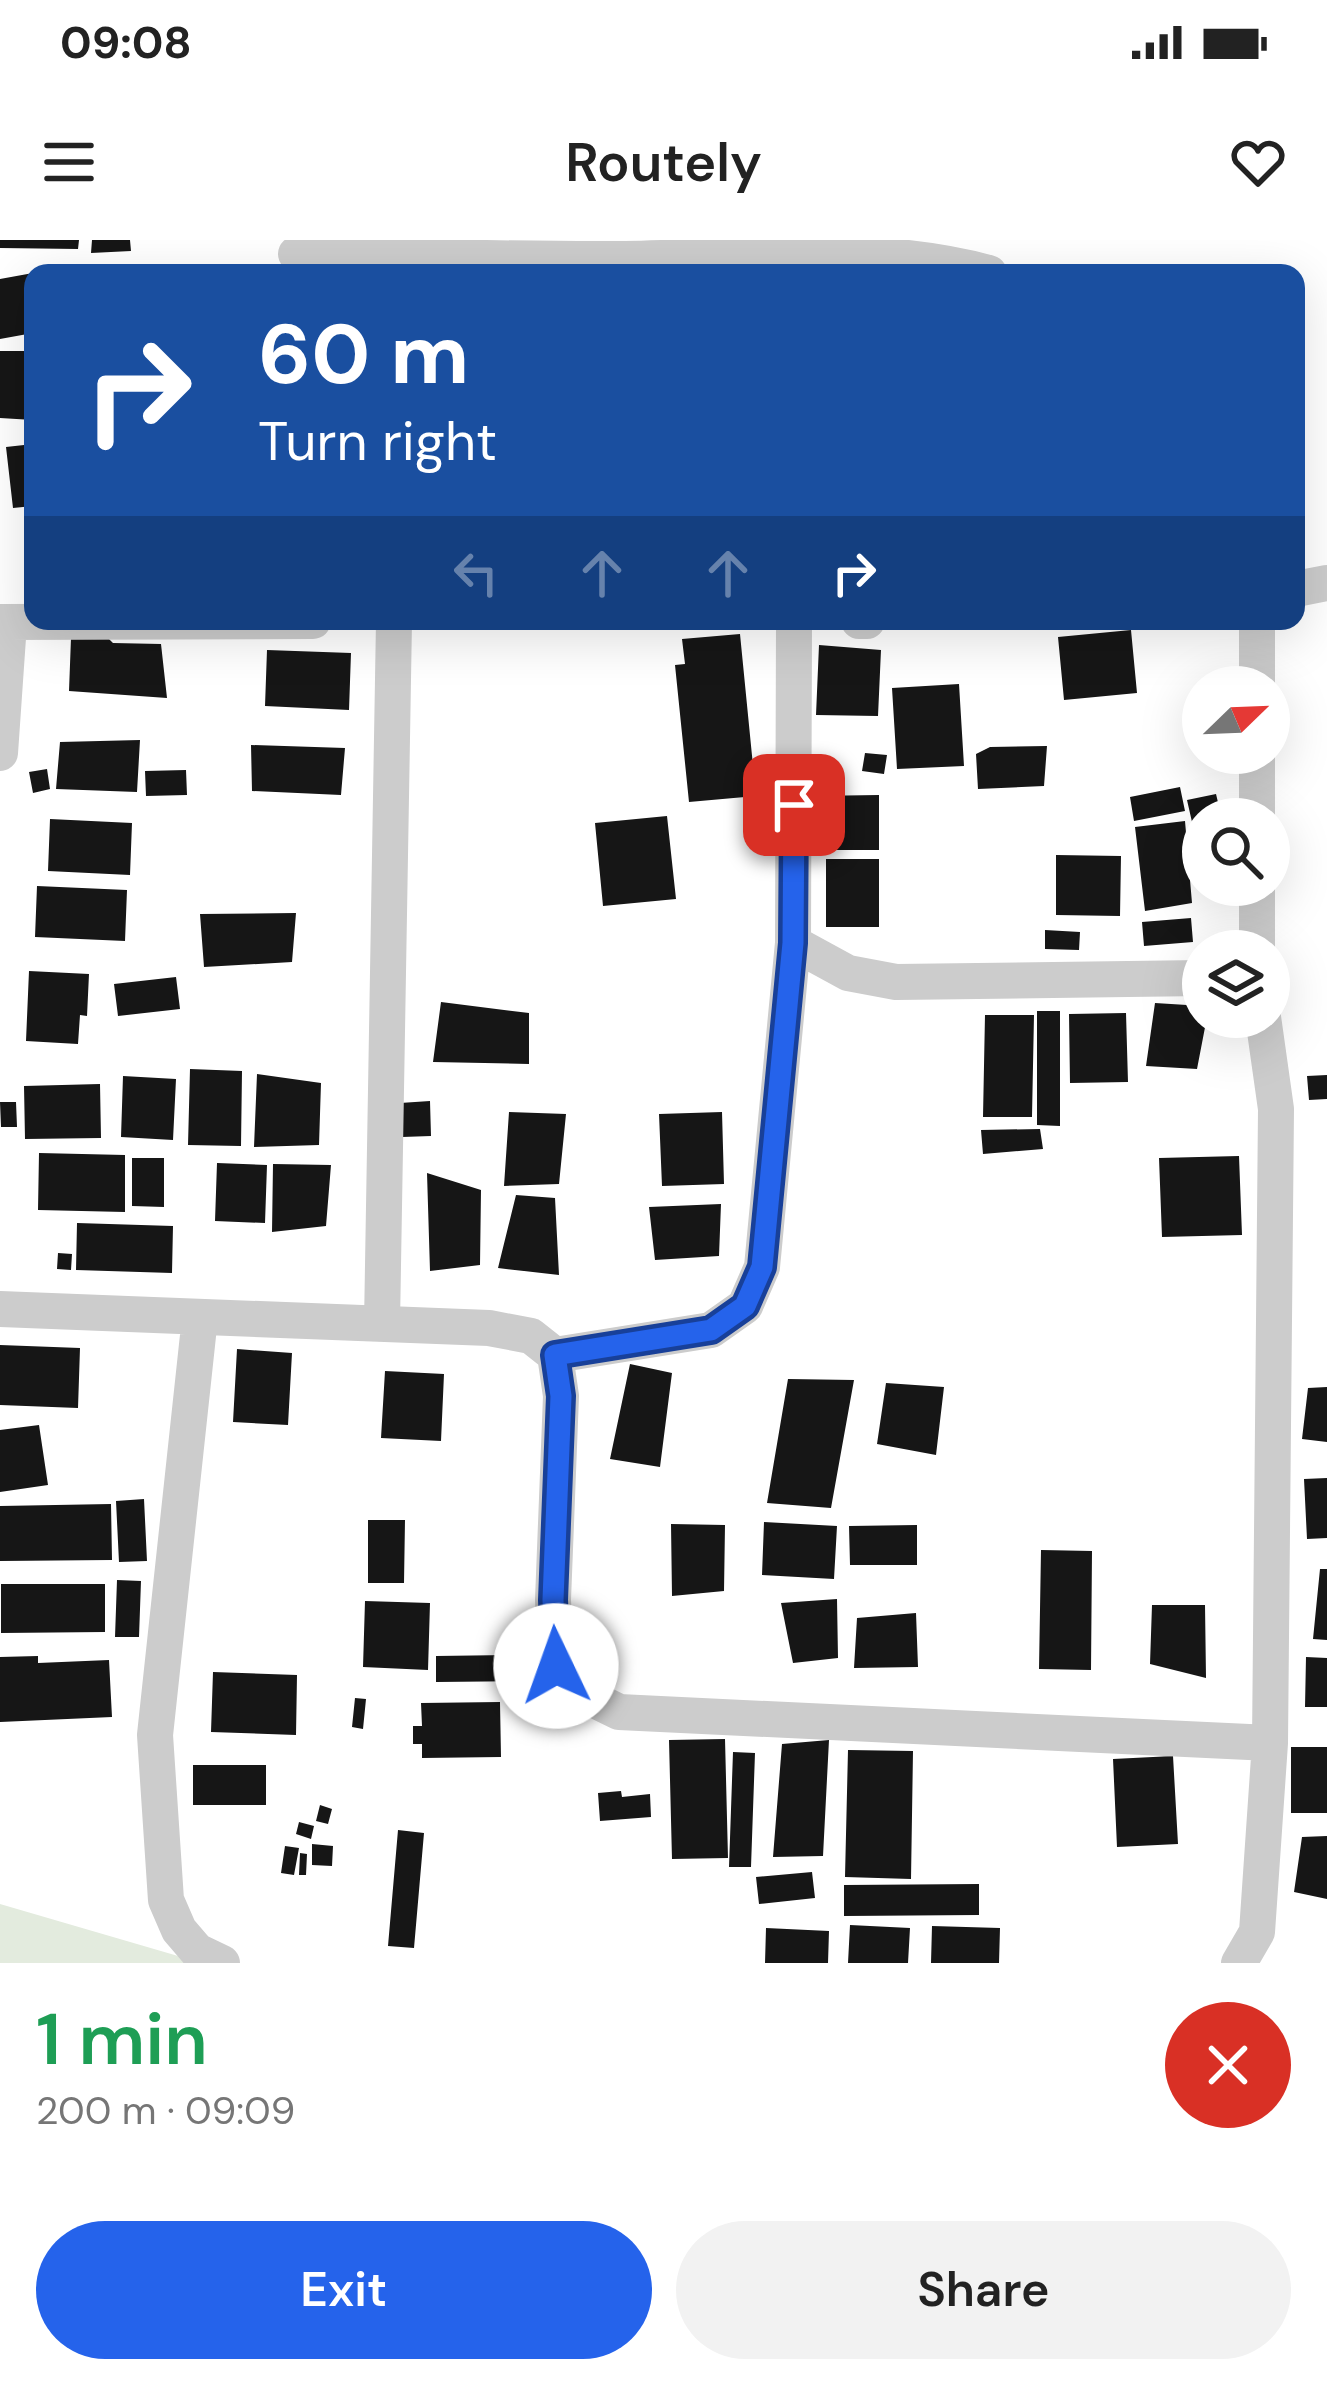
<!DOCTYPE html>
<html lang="en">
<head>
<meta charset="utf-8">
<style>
  :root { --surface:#fff; --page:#f2f2f2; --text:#222; --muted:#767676; --accent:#2563eb }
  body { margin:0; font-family:"DM Sans",sans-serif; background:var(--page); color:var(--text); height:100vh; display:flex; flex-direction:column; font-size:45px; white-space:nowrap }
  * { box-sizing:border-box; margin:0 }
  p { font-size:39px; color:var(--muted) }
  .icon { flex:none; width:66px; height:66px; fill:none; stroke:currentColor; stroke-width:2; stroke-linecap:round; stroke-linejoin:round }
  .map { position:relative; height:1723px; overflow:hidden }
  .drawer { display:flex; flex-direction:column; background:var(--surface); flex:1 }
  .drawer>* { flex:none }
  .hud { position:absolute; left:24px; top:24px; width:1281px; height:366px; border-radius:24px; box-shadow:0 12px 48px #0002; background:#1a4fa0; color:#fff; overflow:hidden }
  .needle { width:78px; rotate:67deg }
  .buttons { position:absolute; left:1182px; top:426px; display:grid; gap:24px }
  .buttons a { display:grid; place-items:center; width:108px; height:108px; border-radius:50%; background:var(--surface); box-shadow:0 12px 48px #0002; font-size:60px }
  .pin { position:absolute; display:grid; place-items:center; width:102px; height:102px; color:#fff; margin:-51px; border-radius:24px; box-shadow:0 6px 18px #0006 }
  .me { position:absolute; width:132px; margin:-66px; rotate:357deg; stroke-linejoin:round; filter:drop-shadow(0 0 9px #0008) }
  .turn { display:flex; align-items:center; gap:42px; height:252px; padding:0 36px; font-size:54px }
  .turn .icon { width:156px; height:156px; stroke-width:2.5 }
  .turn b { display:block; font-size:84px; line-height:102px }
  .lanes { display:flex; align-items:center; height:114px; padding:0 36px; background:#0003; justify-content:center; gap:60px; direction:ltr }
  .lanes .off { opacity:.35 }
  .round { display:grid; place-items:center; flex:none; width:126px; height:126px; border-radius:63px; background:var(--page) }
  .overview { display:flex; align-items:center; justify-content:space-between; height:204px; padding:0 36px }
  h1 { font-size:72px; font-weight:600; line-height:90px; color:#1e9e55 }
  .action { display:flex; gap:24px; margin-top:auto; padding:24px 36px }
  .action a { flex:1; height:138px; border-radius:72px; background:var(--accent); color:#fff; font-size:48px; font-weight:600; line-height:138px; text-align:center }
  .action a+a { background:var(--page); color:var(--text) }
  .status { display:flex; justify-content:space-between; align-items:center; height:84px; padding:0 60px; background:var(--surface); direction:ltr }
  .status svg { height:33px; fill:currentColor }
  header { display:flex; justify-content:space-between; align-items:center; height:156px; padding:0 36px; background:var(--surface); font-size:54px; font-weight:600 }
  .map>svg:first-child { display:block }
  .green { fill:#e3ebde }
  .building { fill:#161616 }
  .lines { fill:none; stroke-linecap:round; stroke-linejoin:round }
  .minor { stroke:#ccc; stroke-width:36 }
  .route-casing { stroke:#184099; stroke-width:30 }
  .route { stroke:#2563eb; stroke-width:21 }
</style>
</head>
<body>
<div class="status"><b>09:08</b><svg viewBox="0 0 49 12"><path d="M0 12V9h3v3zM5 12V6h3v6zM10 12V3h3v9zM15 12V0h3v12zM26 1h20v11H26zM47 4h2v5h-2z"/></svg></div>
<header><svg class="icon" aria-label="menu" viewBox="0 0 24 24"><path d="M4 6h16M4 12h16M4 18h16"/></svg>Routely<svg class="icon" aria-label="heart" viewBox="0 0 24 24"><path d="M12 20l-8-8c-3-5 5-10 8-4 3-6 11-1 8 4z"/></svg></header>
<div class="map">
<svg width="1327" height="1723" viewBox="0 0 1327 1723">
  <rect width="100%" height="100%" fill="#fff"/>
  <!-- green -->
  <path class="green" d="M 0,1664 L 202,1723 L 0,1723 Z"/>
  <!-- building -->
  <path class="building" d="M 0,0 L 79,0 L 78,9 L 0,8 Z
    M 92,0 L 130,0 L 131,11 L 91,13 Z
    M 33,33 L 33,93 L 0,99 L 0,39 Z
    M 0,111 L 33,111 L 33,180 L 0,178 Z
    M 33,204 L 33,266 L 13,268 L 6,207 Z
    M 1131,390 L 1137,453 L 1064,460 L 1058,397 Z
    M 740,394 L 756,556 L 689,562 L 675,425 L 685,424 L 682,399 Z
    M 71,398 L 108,398 L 113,403 L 161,404 L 167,458 L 69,451 Z
    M 819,405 L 881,410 L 878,476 L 816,475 Z
    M 267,410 L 351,413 L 349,470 L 265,466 Z
    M 959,444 L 964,526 L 897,529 L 892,448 Z
    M 140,500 L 137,552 L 56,549 L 60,502 Z
    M 251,505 L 345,508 L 341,555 L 252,551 Z
    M 1047,506 L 1044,546 L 978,549 L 976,514 L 990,507 Z
    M 865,513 L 887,515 L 884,534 L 862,531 Z
    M 47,529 L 50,549 L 33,553 L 29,532 Z
    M 186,530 L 187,555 L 146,556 L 145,531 Z
    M 1180,547 L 1185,571 L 1134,581 L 1130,557 Z
    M 1216,554 L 1222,579 L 1203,579 L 1203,602 L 1197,604 L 1187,560 Z
    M 879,555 L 879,610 L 812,610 L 812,556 Z
    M 667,576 L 676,659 L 603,666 L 595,583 Z
    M 50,579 L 132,583 L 130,635 L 48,631 Z
    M 1185,581 L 1192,663 L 1145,671 L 1135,587 Z
    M 1056,615 L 1121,616 L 1120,676 L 1056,675 Z
    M 826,619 L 879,619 L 879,687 L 826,687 Z
    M 1205,645 L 1234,645 L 1236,649 L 1211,659 Z
    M 37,646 L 127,650 L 125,701 L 35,697 Z
    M 296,673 L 292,722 L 204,727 L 200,674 Z
    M 1191,678 L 1193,702 L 1144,706 L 1142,682 Z
    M 1045,690 L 1080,692 L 1079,710 L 1045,709 Z
    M 29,731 L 89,734 L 87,776 L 80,775 L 78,804 L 26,801 Z
    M 176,737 L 180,769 L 118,776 L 114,744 Z
    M 441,762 L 529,773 L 529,824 L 433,822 Z
    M 1155,763 L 1203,766 L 1203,777 L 1207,777 L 1197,829 L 1146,826 Z
    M 1037,771 L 1060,771 L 1060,886 L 1037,885 Z
    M 1126,773 L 1128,842 L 1070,843 L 1069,774 Z
    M 985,775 L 1034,775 L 1032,877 L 983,877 Z
    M 190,829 L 242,831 L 241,906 L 188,905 Z
    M 257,834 L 321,843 L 319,905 L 254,907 Z
    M 1327,835 L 1327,859 L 1309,860 L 1307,836 Z
    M 123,836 L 176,839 L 173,900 L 121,897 Z
    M 100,844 L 101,898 L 25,899 L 24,846 Z
    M 430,861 L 431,896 L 402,897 L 400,863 Z
    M 0,862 L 16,862 L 17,887 L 1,887 Z
    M 509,872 L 566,874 L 559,944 L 504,946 Z
    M 722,872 L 724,944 L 662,946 L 659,874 Z
    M 1040,889 L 1043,909 L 983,914 L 981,890 Z
    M 39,913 L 125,915 L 125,972 L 38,970 Z
    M 1239,916 L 1242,995 L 1162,997 L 1159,918 Z
    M 132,918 L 164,918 L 164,967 L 132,966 Z
    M 217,923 L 267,925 L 265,983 L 215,981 Z
    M 273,924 L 331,925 L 326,986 L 272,992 Z
    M 427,933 L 481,950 L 480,1025 L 430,1031 Z
    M 516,955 L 555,958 L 559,1035 L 498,1028 Z
    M 721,964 L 719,1016 L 655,1020 L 649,967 Z
    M 77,983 L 173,986 L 172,1033 L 76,1030 Z
    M 58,1013 L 72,1014 L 71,1030 L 57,1029 Z
    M 0,1105 L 80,1108 L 78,1168 L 0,1165 Z
    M 237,1109 L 292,1113 L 288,1185 L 233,1182 Z
    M 630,1124 L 672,1133 L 660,1227 L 610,1219 Z
    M 385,1131 L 444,1134 L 441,1201 L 381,1198 Z
    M 788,1139 L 854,1140 L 831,1268 L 767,1263 Z
    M 886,1143 L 944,1147 L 936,1215 L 877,1204 Z
    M 1327,1147 L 1327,1202 L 1302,1199 L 1308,1148 Z
    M 39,1185 L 48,1245 L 0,1252 L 0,1190 Z
    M 1327,1238 L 1327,1298 L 1307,1299 L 1304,1239 Z
    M 144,1259 L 147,1321 L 119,1322 L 116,1261 Z
    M 111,1264 L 112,1320 L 0,1321 L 0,1266 Z
    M 368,1280 L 405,1280 L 404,1343 L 368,1343 Z
    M 764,1282 L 837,1286 L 834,1339 L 762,1335 Z
    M 671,1284 L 725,1285 L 724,1351 L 672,1356 Z
    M 917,1285 L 917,1325 L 850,1325 L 849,1286 Z
    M 1041,1310 L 1092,1311 L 1091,1430 L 1039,1429 Z
    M 1320,1329 L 1327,1329 L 1327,1400 L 1313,1399 Z
    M 117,1340 L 141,1341 L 139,1397 L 115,1397 Z
    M 1,1344 L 105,1344 L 105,1392 L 1,1393 Z
    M 837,1359 L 838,1418 L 793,1423 L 781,1363 Z
    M 365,1361 L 430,1363 L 428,1430 L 363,1427 Z
    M 1152,1365 L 1205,1365 L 1206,1438 L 1150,1424 Z
    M 916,1373 L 918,1427 L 854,1428 L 857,1378 Z
    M 509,1393 L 528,1393 L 529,1441 L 436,1442 L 436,1416 L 509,1415 Z
    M 38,1416 L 38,1423 L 109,1420 L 112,1477 L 0,1482 L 0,1417 Z
    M 1306,1417 L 1327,1418 L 1327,1467 L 1305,1467 Z
    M 213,1432 L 297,1435 L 296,1495 L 211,1492 Z
    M 355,1458 L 366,1459 L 363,1489 L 352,1487 Z
    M 500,1462 L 501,1517 L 422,1518 L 422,1504 L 413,1504 L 413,1486 L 422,1486 L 421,1463 Z
    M 725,1499 L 728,1618 L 672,1619 L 669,1500 Z
    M 829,1500 L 823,1616 L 773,1617 L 782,1504 Z
    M 1291,1507 L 1327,1507 L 1327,1573 L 1291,1573 Z
    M 848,1510 L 913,1511 L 911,1639 L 845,1637 Z
    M 733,1512 L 755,1513 L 751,1627 L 729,1627 Z
    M 1173,1516 L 1178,1604 L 1117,1607 L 1113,1519 Z
    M 193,1525 L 266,1525 L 266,1565 L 193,1565 Z
    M 621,1551 L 622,1557 L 650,1554 L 651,1577 L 600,1581 L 598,1553 Z
    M 320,1565 L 332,1569 L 328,1584 L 316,1581 Z
    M 299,1582 L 314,1586 L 311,1599 L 296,1594 Z
    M 398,1590 L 424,1593 L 414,1708 L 388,1706 Z
    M 1327,1596 L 1327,1659 L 1294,1652 L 1302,1597 Z
    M 312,1604 L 333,1606 L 332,1626 L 312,1625 Z
    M 285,1606 L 299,1608 L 294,1635 L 281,1633 Z
    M 300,1613 L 307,1614 L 306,1635 L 299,1635 Z
    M 812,1632 L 815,1658 L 759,1664 L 756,1637 Z
    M 979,1644 L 979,1675 L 844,1676 L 844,1645 Z
    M 850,1685 L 910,1688 L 908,1723 L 848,1723 Z
    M 932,1686 L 1000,1688 L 999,1723 L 931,1723 Z
    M 766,1688 L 829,1691 L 828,1723 L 765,1723 Z"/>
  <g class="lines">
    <!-- minor -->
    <path class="minor" d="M 296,14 C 406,16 516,20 625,19 C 746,17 871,1 989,33
      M 1296,349 L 1327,343
      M 859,381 L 867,381
      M 1257,381 L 1257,447
      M 0,382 L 313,381
      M 0,513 L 9,383
      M 1257,513 L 1257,579
      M 1257,645 L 1257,711
      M 793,703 L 848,733 L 896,742 L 1203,738
      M 0,1069 L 489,1088 L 531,1096 L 555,1115 L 561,1156 L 553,1360 L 556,1426 L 574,1450 L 619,1472 L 1270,1503
      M 200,1077 L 155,1495 L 166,1660 L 179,1690 L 197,1711 L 222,1723
      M 382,1084 L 394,381
      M 555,1115 L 711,1090 L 745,1066 L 762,1027 L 793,703 L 794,381
      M 1239,1723 L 1257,1692 L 1270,1503 L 1276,869 L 1263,777"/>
  </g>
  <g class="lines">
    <defs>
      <path id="route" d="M 556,1426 L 553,1360 L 561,1156 L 555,1115 L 711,1090 L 745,1066 L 762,1027 L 793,703 L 794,565"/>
    </defs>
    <!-- route casing -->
    <use href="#route" class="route-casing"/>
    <!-- route -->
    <use href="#route" class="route"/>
  </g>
</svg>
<div class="buttons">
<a><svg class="needle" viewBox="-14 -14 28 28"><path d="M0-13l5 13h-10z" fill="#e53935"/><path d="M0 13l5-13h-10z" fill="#767676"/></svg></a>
<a><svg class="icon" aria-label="search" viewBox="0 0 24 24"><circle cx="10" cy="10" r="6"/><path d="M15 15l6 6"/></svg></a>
<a><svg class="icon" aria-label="layers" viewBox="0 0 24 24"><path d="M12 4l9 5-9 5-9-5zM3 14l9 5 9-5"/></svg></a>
</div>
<div class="pin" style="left:794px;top:565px;background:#d93025"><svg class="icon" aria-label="arrive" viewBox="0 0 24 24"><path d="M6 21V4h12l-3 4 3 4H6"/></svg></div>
<svg class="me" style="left:556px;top:1426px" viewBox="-20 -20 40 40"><circle r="19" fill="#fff"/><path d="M0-13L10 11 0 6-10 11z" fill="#2563eb"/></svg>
<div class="hud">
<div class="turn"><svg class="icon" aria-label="right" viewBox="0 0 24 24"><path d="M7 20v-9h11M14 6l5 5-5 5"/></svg><div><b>60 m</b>Turn right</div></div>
<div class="lanes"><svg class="icon off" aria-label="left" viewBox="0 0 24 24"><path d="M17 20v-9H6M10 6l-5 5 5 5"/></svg><svg class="icon off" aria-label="ahead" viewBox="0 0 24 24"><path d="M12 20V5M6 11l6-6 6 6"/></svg><svg class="icon off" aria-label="ahead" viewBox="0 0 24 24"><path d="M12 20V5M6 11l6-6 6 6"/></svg><svg class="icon" aria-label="right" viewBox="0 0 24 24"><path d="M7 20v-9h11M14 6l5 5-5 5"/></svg></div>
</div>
</div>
<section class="drawer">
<div class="overview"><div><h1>1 min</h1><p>200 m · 09:09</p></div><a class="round" style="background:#d93025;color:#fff"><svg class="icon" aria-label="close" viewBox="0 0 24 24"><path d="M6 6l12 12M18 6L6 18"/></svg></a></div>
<div class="action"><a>Exit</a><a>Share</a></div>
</section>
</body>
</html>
